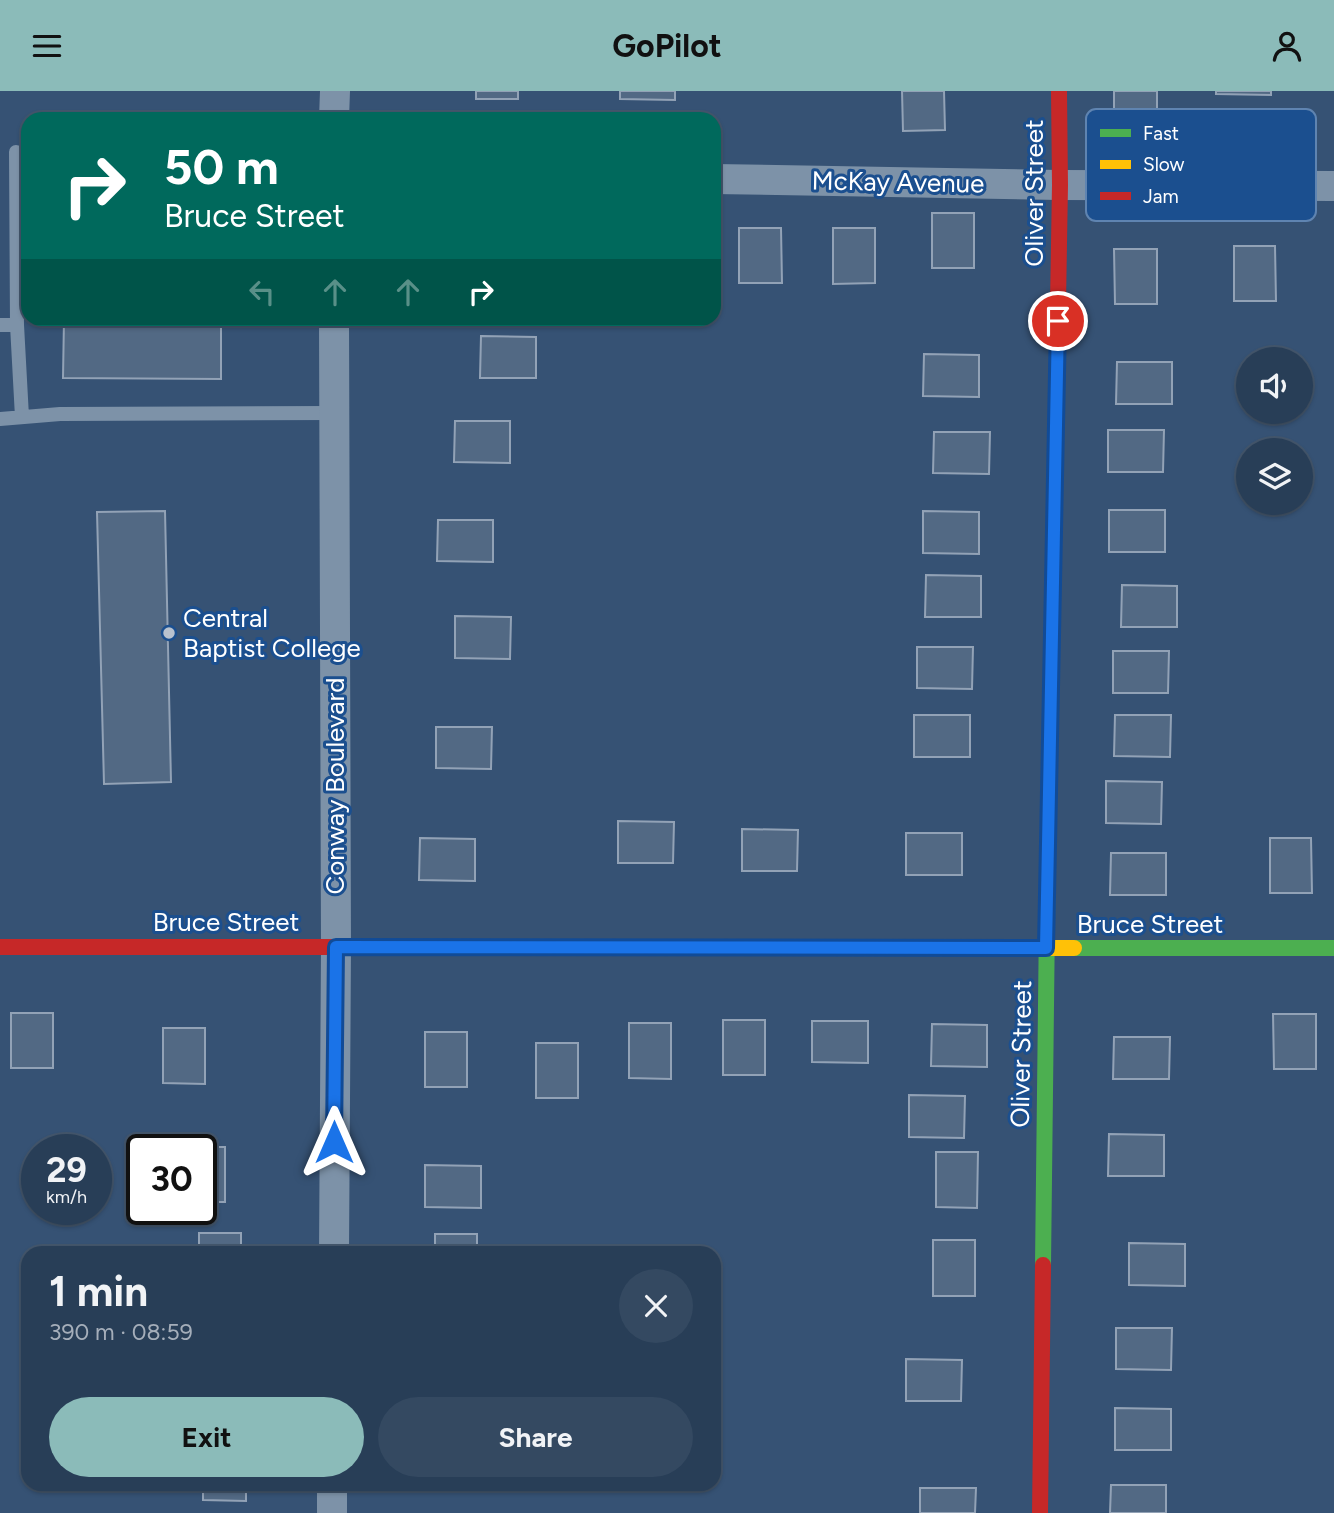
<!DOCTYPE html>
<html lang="en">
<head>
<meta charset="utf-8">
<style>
  :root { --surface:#283e57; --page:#344961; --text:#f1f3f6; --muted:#a5aeba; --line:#44576d; --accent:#8bbbb9 }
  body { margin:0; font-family:Figtree,sans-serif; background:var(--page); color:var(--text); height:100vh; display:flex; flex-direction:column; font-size:26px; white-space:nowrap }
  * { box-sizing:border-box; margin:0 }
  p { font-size:23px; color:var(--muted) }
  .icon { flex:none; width:38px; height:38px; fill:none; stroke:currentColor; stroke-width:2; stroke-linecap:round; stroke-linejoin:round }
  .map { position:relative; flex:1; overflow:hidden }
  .sheet { position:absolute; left:21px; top:1155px; width:700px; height:245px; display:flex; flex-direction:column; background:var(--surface); border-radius:21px; box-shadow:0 2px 5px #0004,0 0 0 2px var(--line) }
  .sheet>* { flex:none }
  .hud { position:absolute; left:21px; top:21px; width:700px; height:214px; border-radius:21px; box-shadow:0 2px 5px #0004,0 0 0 2px var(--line); background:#00695c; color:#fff; overflow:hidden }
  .buttons { position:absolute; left:1236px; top:256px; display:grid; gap:14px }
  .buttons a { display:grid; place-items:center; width:77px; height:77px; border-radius:50%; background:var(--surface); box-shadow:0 2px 5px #0004,0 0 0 2px var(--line); font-size:35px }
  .speed { position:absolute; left:21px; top:1043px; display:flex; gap:14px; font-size:35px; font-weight:700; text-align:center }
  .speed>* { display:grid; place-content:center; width:91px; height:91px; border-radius:50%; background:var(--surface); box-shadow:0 2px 5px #0004,0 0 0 2px var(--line); line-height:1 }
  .speed small { font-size:18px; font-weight:400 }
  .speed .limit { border:4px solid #111; border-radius:10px; background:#fff; color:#111 }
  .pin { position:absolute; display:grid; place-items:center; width:60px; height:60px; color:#fff; margin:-30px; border:4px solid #fff; border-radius:50%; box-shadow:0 2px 7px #0007 }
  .me { position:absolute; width:77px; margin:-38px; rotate:0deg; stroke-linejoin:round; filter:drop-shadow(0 0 5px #0008) }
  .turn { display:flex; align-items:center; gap:24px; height:147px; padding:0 28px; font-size:32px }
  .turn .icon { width:91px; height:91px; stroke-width:2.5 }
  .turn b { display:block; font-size:49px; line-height:60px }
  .lanes { display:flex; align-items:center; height:66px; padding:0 28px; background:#0003; justify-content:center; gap:35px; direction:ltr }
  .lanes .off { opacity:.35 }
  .round { display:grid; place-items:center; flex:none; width:74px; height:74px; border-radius:37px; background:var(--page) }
  .head { display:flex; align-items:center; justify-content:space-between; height:119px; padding:0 28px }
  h1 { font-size:42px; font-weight:700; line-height:52px }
  .primary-button { display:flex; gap:14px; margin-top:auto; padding:14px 28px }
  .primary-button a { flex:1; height:80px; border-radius:42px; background:var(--accent); color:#111; font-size:28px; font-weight:700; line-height:80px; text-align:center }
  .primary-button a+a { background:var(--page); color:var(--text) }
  header { display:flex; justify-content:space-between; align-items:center; height:91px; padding:0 28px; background:var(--accent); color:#111; font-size:32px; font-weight:700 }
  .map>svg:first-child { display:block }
  .building { fill:#526984; stroke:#92a2b6; stroke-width:2 }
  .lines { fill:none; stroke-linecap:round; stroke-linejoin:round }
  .lane { stroke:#7d92a8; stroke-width:14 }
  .street { stroke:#7d92a8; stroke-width:30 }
  .fast { stroke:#4caf50; stroke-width:16 }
  .slow { stroke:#ffc107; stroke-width:16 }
  .jam { stroke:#c62828; stroke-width:16 }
  .route-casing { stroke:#114b97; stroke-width:18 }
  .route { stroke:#1a73e8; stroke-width:12 }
  .poi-dot { fill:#b9c2ce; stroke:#1b4f8f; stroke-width:2.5 }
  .labels { text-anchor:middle; stroke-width:6; stroke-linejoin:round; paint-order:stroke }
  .street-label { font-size:26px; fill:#fff; stroke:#1b4f8f }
  .poi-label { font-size:26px; fill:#fff; stroke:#1b4f8f; text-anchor:start }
  .key { fill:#1b4f8f; stroke:#5f84b1; stroke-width:2 }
  .key-label { font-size:19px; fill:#fff }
</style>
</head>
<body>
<header><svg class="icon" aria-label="menu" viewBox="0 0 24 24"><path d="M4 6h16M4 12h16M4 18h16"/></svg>GoPilot<svg class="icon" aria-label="person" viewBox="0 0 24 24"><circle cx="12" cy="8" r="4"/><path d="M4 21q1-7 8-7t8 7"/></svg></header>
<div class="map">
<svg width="1334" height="1422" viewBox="0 0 1334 1422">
  <rect width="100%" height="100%" fill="#365274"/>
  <!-- building -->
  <path class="building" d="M 476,0 L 518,0 L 518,8 L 476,8 Z
    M 620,0 L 675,0 L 675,9 L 620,8 Z
    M 902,0 L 944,0 L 945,39 L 903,40 Z
    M 1114,0 L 1157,0 L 1157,18 L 1114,19 Z
    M 1216,0 L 1271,0 L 1271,4 L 1216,3 Z
    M 932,122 L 974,122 L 974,177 L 932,177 Z
    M 739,137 L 781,137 L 782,192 L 739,192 Z
    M 833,137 L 875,137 L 875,192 L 833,193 Z
    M 1234,155 L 1275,155 L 1276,210 L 1234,210 Z
    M 1114,158 L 1157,158 L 1157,213 L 1115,213 Z
    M 64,228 L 248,228 L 248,233 L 221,233 L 221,288 L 63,287 Z
    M 481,245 L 536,246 L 536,287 L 480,287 Z
    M 924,263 L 979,264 L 979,306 L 923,305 Z
    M 1117,271 L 1172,271 L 1172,313 L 1116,313 Z
    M 455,330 L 510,330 L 510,372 L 454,371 Z
    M 1108,339 L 1164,339 L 1163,381 L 1108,381 Z
    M 934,341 L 990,341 L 989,383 L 933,382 Z
    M 1109,419 L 1165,419 L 1165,461 L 1109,461 Z
    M 165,420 L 171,691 L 104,693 L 97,421 Z
    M 923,420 L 979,421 L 979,463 L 923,462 Z
    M 438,429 L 493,429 L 493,471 L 437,470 Z
    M 926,484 L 981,485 L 981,526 L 925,526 Z
    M 1122,494 L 1177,495 L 1177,536 L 1121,536 Z
    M 455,525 L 511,526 L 510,568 L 455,567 Z
    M 917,556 L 973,556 L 972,598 L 917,597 Z
    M 1113,560 L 1169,560 L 1168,602 L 1113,602 Z
    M 914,624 L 970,624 L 970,666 L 914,666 Z
    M 1115,624 L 1171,624 L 1170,666 L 1114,665 Z
    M 436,636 L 492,636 L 491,678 L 436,677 Z
    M 1106,690 L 1162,691 L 1161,733 L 1106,732 Z
    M 618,730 L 674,731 L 673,772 L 618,772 Z
    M 742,738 L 798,739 L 797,780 L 742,780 Z
    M 906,742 L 962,742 L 962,784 L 906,784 Z
    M 420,747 L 475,748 L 475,790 L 419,789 Z
    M 1270,747 L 1311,747 L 1312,802 L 1270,802 Z
    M 1111,762 L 1166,762 L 1166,804 L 1110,804 Z
    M 11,922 L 53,922 L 53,977 L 11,977 Z
    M 1273,923 L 1316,923 L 1316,978 L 1274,978 Z
    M 723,929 L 765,929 L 765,984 L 723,984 Z
    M 812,930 L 868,930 L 868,972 L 812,971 Z
    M 629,932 L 671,932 L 671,988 L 629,987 Z
    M 932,933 L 987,934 L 987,976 L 931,975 Z
    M 163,937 L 205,937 L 205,993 L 163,992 Z
    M 425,941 L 467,941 L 467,996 L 425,996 Z
    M 1114,946 L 1170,946 L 1169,988 L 1113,988 Z
    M 536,952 L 578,952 L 578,1007 L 536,1007 Z
    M 909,1004 L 965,1005 L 964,1047 L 909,1046 Z
    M 1109,1043 L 1164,1044 L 1164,1085 L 1108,1085 Z
    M 183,1056 L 225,1056 L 225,1111 L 201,1111 L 201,1059 L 183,1059 Z
    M 936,1061 L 978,1061 L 977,1117 L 936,1116 Z
    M 425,1074 L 481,1075 L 481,1117 L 425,1116 Z
    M 199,1142 L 241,1142 L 241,1162 L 199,1162 Z
    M 435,1143 L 477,1143 L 477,1162 L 435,1162 Z
    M 933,1149 L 975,1149 L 975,1205 L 933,1205 Z
    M 1129,1152 L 1185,1153 L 1185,1195 L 1129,1194 Z
    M 1116,1237 L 1172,1237 L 1171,1279 L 1116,1278 Z
    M 906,1268 L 962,1269 L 961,1310 L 906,1310 Z
    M 1115,1317 L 1171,1318 L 1171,1359 L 1115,1359 Z
    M 203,1393 L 246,1393 L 246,1410 L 203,1409 Z
    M 1111,1394 L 1166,1394 L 1166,1422 L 1110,1422 Z
    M 920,1397 L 976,1397 L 975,1422 L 920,1422 Z"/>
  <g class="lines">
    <!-- lane -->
    <path class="lane" d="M 16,61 L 17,234
      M 0,234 L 17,234 L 22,326
      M 0,328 L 60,323 L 334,322"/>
    <!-- street -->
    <path class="street" d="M 334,28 L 335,0
      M 714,88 L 1060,94 L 1334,95
      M 334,1162 L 336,856 L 334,228
      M 332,1422 L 332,1393"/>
    <!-- fast -->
    <path class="fast" d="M 1074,857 L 1334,857
      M 1043,1174 L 1048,742"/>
    <!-- slow -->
    <path class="slow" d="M 1048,742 L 1055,390
      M 482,856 L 1074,857"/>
    <!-- jam -->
    <path class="jam" d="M 1055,390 L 1060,94 L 1059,0
      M 0,856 L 482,856
      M 1040,1422 L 1043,1174"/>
  </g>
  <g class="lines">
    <defs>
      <path id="route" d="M 334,1051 L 336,856 L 1046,857 L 1058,230"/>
    </defs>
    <!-- route casing -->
    <use href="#route" class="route-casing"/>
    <!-- route -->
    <use href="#route" class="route"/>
  </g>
  <!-- markers -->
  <circle class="poi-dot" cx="169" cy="542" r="7"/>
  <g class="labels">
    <!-- street labels -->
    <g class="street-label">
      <text transform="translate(898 91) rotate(1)" y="9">McKay Avenue</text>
      <text transform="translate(1034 102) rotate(-90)" y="9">Oliver Street</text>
      <text transform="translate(335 695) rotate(-90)" y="9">Conway Boulevard</text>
      <text x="226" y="840">Bruce Street</text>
      <text x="1150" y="842">Bruce Street</text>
      <text transform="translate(1021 963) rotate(-89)" y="9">Oliver Street</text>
    </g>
    <!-- poi labels -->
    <g class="poi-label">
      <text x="183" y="536">Central<tspan x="183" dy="30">Baptist College</tspan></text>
    </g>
  </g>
  <!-- legend -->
  <rect x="1086" y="18" width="230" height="112" rx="10" class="key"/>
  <rect x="1100" y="38" width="31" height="8" fill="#4caf50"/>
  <rect x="1100" y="69" width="31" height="9" fill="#ffc107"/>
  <rect x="1100" y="101" width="31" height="8" fill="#c62828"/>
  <g class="key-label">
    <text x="1143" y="49">Fast</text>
    <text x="1143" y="80">Slow</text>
    <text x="1143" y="112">Jam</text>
  </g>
</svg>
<div class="buttons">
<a><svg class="icon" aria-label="sound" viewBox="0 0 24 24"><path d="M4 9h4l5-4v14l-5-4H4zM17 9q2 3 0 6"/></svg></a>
<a><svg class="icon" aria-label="layers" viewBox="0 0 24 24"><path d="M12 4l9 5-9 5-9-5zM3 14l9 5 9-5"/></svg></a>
</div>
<div class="speed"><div>29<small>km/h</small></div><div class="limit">30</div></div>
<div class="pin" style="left:1058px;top:230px;background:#d93025"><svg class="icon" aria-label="arrive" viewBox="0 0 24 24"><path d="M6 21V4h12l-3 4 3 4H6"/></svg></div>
<svg class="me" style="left:334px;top:1051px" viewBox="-20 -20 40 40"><path d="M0-17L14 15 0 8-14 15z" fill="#1a73e8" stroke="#fff" stroke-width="4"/></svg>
<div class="hud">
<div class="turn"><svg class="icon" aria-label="right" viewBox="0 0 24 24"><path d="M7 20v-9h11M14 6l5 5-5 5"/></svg><div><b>50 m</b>Bruce Street</div></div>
<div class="lanes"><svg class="icon off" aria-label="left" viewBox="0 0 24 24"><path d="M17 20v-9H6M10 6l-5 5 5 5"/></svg><svg class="icon off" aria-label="ahead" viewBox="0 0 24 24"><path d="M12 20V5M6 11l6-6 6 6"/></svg><svg class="icon off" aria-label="ahead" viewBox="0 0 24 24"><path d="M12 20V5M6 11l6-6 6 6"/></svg><svg class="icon" aria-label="right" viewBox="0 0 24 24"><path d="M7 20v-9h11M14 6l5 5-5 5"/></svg></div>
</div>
<section class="sheet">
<div class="head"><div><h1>1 min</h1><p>390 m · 08:59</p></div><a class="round"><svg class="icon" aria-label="close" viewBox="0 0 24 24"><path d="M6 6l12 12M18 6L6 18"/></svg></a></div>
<div class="primary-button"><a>Exit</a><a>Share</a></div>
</section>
</div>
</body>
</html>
